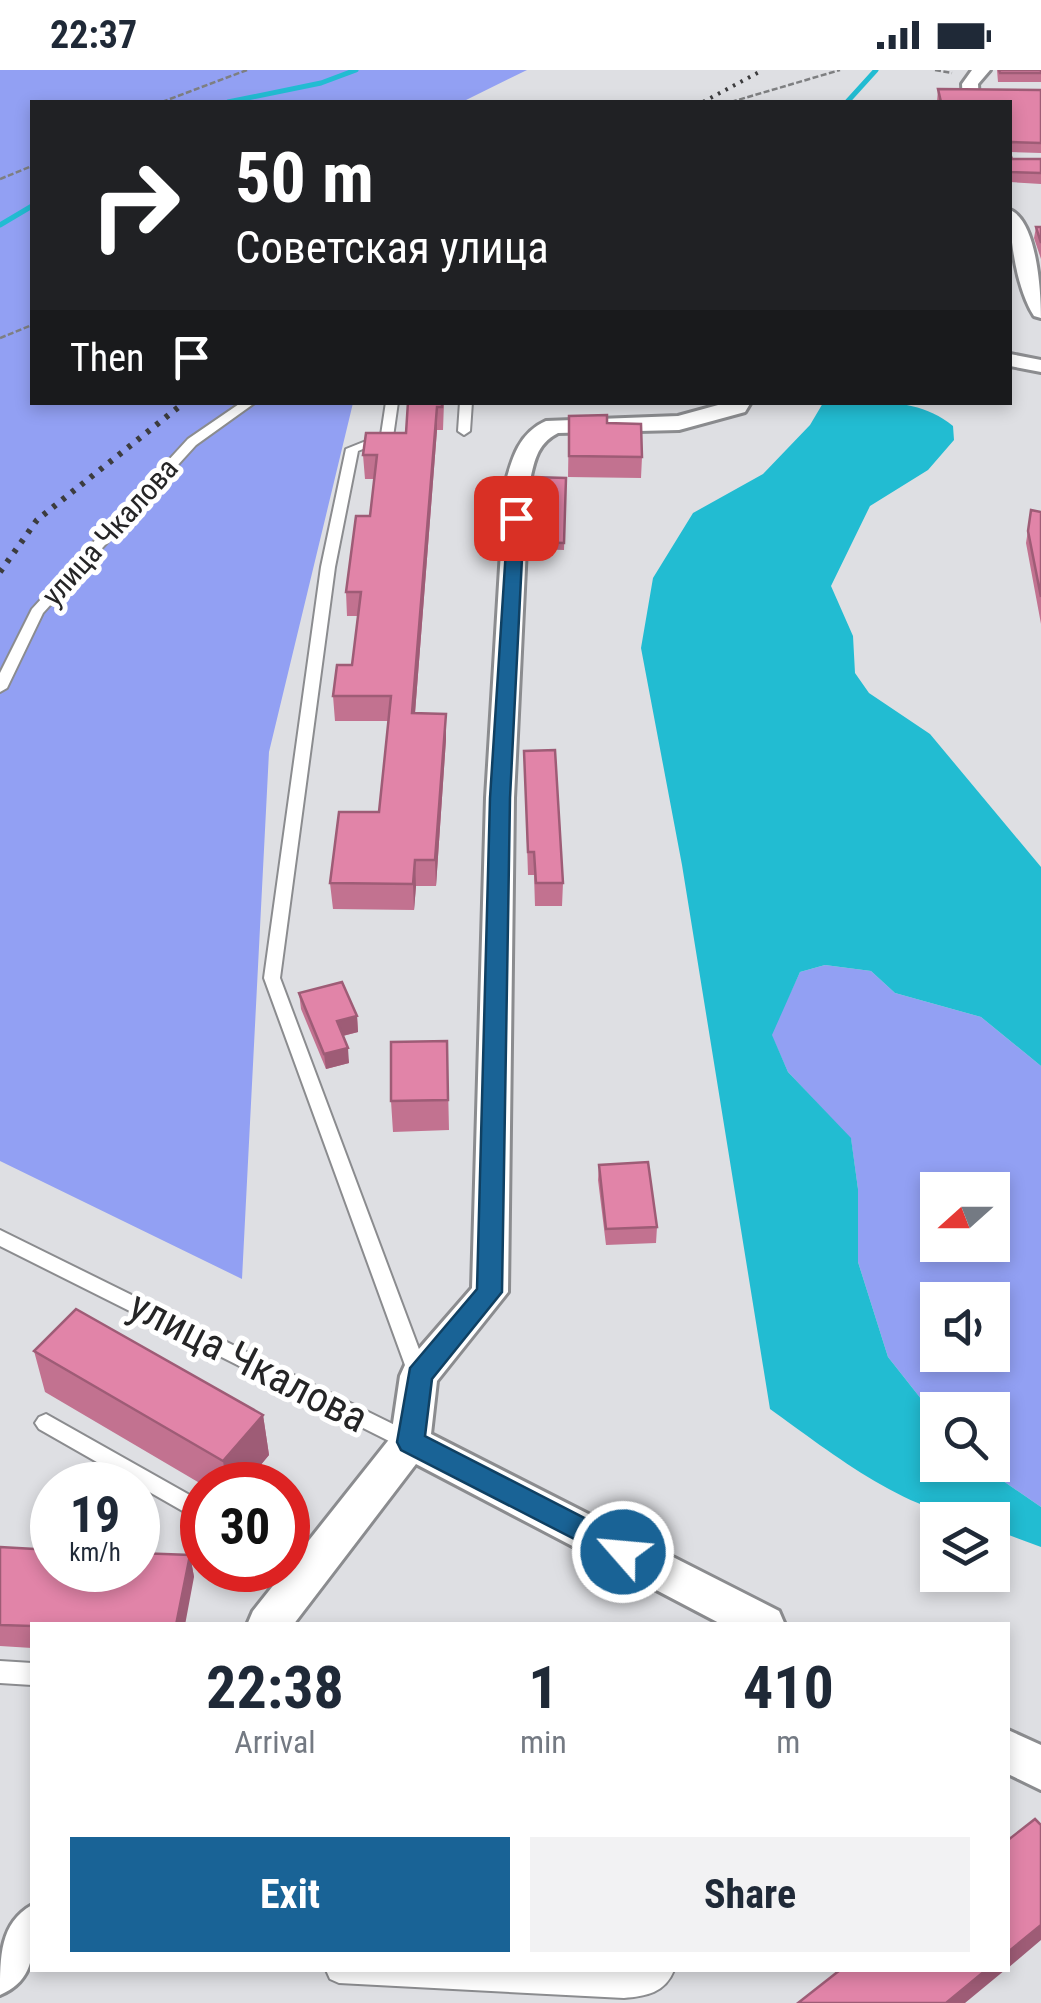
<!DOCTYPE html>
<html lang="en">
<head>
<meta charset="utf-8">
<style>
  :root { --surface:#fff; --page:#f2f2f3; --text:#1f2937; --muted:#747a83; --accent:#196396 }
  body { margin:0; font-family:"Roboto Condensed",sans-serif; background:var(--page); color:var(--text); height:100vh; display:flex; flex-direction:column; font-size:38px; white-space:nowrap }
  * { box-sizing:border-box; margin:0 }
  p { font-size:32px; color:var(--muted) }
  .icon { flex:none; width:55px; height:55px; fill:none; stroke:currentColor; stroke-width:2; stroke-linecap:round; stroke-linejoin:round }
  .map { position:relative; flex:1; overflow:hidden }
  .side { position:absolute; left:30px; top:1552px; width:980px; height:350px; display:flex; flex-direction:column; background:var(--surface); border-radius:0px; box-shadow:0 5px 15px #0003 }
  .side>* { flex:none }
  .top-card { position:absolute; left:30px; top:30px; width:982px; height:305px; border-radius:0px; box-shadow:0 5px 15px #0003; background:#202124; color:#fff; overflow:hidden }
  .needle { width:65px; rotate:249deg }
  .controls { position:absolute; left:920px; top:1102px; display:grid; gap:20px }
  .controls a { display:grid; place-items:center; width:90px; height:90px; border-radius:0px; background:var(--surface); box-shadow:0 5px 15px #0003; font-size:50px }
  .speed { position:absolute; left:30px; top:1392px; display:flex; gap:20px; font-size:50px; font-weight:700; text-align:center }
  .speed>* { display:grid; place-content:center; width:130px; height:130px; border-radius:50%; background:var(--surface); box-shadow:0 5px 15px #0003; line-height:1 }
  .speed small { font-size:25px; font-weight:400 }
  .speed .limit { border:15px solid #d22; background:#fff; color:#111 }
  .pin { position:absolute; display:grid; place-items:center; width:85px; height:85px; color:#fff; margin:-42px; border-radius:20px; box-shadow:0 5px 15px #0006 }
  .me { position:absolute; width:110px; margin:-55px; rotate:297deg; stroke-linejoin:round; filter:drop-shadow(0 0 8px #0008) }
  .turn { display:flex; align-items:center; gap:35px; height:210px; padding:0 40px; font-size:45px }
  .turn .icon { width:130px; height:130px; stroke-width:2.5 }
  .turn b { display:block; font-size:70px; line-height:85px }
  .then { display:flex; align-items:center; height:95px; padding:0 40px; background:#0003; gap:20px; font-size:38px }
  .eta { display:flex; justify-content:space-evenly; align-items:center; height:170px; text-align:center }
  .eta b { font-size:60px; font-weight:700; line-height:70px }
  .cta { display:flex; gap:20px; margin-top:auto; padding:20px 40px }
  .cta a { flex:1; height:115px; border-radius:0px; background:var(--accent); color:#fff; font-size:40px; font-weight:700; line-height:115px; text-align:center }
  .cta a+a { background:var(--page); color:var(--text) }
  .status { display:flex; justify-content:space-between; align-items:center; height:70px; padding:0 50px; background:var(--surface); direction:ltr }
  .status svg { height:28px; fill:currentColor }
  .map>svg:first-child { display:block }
  .forest { fill:#92a0f3; fill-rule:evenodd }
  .water { fill:#22bcd2 }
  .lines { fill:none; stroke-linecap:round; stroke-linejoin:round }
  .stream { stroke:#22bcd2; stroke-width:5 }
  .service-casing { stroke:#8b8c8f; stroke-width:4 }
  .minor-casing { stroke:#8b8c8f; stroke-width:6 }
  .path { stroke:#7e7f81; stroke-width:2.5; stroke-dasharray:6 2.5; stroke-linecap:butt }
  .service { fill:#fff; fill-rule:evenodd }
  .minor { fill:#fff; fill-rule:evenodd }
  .rail-far1 { stroke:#3c3c3e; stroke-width:4; stroke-dasharray:2.5 6; stroke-linecap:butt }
  .rail { stroke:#3c3c3e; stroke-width:6; stroke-dasharray:4 8; stroke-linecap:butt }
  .wall { fill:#c27290 }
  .shaded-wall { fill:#9e5c76 }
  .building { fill:#e184a8; stroke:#9e5c76; stroke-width:2.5 }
  .route { fill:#196396; stroke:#104062; stroke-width:2.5 }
  .labels { text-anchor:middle; stroke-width:10; stroke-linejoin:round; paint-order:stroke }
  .far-street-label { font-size:30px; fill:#252526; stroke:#fff }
  .near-street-label { font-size:42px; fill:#252526; stroke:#fff }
</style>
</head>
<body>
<div class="status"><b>22:37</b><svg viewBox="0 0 49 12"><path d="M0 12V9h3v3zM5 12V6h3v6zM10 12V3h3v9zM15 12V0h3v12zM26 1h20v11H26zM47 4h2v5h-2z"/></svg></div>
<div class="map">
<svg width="1041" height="1933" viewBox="0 0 1041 1933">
  <rect width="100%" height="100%" fill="#dedfe3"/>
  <!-- forest -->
  <path class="forest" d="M 0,0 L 527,0 L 462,32 L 32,32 L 32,332 L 353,333 L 269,682 L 242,1209 L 0,1091 Z
    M 825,895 L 871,901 L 895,923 L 981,947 L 1041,996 L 1041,1437 L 980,1395 L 992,1395 L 992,1340 L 938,1340 L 937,1349 L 888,1287 L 858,1192 L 858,1119 L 851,1069 L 788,1002 L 771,964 L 800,902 ZM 938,1120 L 992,1120 L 992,1175 L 938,1175 ZM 938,1230 L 992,1230 L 992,1285 L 938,1285 Z"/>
  <!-- water -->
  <path class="water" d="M 823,333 C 869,332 916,326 953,356 L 954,370 L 928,400 L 870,436 L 831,516 L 853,566 L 855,603 L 869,623 L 930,664 L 1041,797 L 1041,996 L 981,947 L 895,923 L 871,901 L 825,895 L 800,902 L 772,965 L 788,1002 L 851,1068 L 858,1119 L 858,1192 L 888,1287 L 937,1349 L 938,1395 L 980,1395 L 1041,1437 L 1041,1477 L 993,1459 L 992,1450 C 913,1450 832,1383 770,1339 L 682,795 L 641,578 L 653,508 L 693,443 L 763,404 L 810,355 Z"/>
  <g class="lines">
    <!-- stream -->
    <path class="stream" d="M 228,32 L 321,13 L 356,0
      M 847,32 L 876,0
      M 0,155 L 32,136"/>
    <defs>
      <path id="service" d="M 242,332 L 256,332 L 196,375 L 43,543 L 7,618 L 0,622 L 0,603 L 32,539 L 188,369 Z
        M 386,332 L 398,332 L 393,367 L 358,381 L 335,497 L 280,908 L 429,1306 L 426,1312 L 419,1314 L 412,1312 L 409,1306 L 264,908 L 321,497 L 346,379 L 381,365 Z
        M 460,332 L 472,332 L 470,361 L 464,365 L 458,361 Z
        M 0,1160 L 417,1366 L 421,1372 L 417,1378 L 410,1381 L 403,1378 L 0,1176 Z
        M 46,1344 L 202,1432 L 202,1452 L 39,1359 L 35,1353 L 39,1347 Z
        M 0,1591 L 32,1593 L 32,1615 L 0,1613 Z
        M 326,1900 L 674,1900 C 665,1923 646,1926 624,1928 L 339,1913 L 330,1909 Z"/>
      <path id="minor" d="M 972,0 L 990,0 L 978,14 L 979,32 L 963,32 L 962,14 Z
        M 1010,140 C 1037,151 1041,222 1041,248 L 1034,246 C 1017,219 1010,172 1010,140 Z
        M 1010,284 L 1041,290 L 1041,302 L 1010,296 Z
        M 729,332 L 751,332 L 745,342 L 679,360 L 558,363 C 536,374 534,393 529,415 L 514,728 L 508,1222 L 437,1311 L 431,1364 L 779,1541 L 785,1555 L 723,1555 L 416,1394 L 293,1555 L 247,1555 L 253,1541 L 391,1367 L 400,1306 L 405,1295 L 472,1218 L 486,728 L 505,415 C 512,388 519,363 546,351 L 678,346 Z
        M 1008,1660 L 1041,1675 L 1041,1720 L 1008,1704 Z
        M 32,1835 C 34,1872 39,1909 0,1925 C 0,1886 0,1853 32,1835 Z"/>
    </defs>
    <!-- service casing -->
    <use href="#service" class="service-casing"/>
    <!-- minor casing -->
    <use href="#minor" class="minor-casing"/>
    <!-- path -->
    <path class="path" d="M 935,0 L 952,3
      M 162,32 L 247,0
      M 731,32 L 840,0
      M 0,109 L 32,96
      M 0,268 L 32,255"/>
    <!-- service -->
    <use href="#service" class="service"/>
    <!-- minor -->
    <use href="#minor" class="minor"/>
    <!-- rail-far1 -->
    <path class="rail-far1" d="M 703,32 L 763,0"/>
    <!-- rail -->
    <path class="rail" d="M 0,502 L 37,450 L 185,332"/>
  </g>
  <!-- wall -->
  <path class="wall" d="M 997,0 L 1041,0 L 1041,12 L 998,12 Z
    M 938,19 L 1041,20 L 1041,83 L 1010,82 L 1010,32 L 937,32 Z
    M 1010,84 L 1012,89 L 1041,89 L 1041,114 L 1010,112 Z
    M 1036,157 L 1041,157 L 1041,189 L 1034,168 Z
    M 444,332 L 443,360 L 437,360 L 415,643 L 446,644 L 446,669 L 436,816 L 416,816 L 414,840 L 333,839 L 330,813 L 379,742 L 388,651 L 335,651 L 333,626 L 352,595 L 358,546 L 347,546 L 346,522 L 370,446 L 374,409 L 365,409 L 363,385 L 406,363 Z
    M 569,346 L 607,353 L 642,387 L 641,408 L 568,407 Z
    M 533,407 L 566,408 L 564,480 L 530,479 Z
    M 1031,440 L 1041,442 L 1041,554 L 1026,473 Z
    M 524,681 L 563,813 L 562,836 L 535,836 L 534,805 L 528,805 Z
    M 299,923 L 357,946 L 358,962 L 343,966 L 349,993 L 326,999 L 301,939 Z
    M 447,971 L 449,1060 L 393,1062 L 391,1031 Z
    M 599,1095 L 657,1157 L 656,1173 L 606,1175 L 598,1110 Z
    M 34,1281 L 263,1345 L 269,1385 L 244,1415 L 203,1415 L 45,1322 Z
    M 0,1477 L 190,1485 L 194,1507 L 32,1555 L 32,1578 L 0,1576 Z"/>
  <!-- shaded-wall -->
  <path class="shaded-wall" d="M 437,337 L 437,360 L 413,669 L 412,643 Z
    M 446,644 L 446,669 L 436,816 L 435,790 Z
    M 415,790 L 416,816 L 414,840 L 413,814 Z
    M 357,946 L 358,962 L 338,967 L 337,951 Z
    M 348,978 L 349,993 L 326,999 L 324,984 Z
    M 263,1345 L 269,1385 L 244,1415 L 227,1415 L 223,1391 Z
    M 190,1485 L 194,1507 L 185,1555 L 176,1555 Z
    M 1041,1855 L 1041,1870 L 1008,1898 L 1008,1882 Z
    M 986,1900 L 1005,1900 L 965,1933 L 946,1933 Z"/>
  <!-- building -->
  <path class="building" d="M 999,0 L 1041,0 L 1041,3 L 1000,3 Z
    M 938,19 L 1041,20 L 1041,73 L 1012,72 L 1010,74 L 1010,32 L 941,32 Z
    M 1010,84 L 1012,89 L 1041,89 L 1041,103 L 1010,102 Z
    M 1036,157 L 1041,157 L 1041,173 Z
    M 408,332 L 442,332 L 442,337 L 437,337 L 412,643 L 446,644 L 435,790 L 415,790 L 413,814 L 330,813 L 339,742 L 379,742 L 391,626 L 333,626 L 337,595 L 352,595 L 361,522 L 346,522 L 356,446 L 370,446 L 377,385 L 363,385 L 366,363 L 406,363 Z
    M 607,345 L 607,353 L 641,354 L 642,387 L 569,386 L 569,346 Z
    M 533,407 L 566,408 L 564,473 L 530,472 Z
    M 1031,440 L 1041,442 L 1041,527 L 1028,461 Z
    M 555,680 L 563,813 L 536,813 L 534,782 L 528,782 L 524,681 Z
    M 342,912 L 357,946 L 337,951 L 348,978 L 324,984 L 299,923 Z
    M 447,971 L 448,1030 L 391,1031 L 391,972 Z
    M 648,1092 L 657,1157 L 606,1159 L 599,1095 Z
    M 76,1239 L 263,1345 L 223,1391 L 34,1281 Z
    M 0,1477 L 52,1480 L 52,1500 L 138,1500 L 138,1483 L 190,1485 L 176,1555 L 32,1555 L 32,1556 L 0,1555 Z
    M 1035,1749 L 1041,1755 L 1041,1855 L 1008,1882 L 1008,1770 Z
    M 840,1900 L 986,1900 L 946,1933 L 798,1933 Z"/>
  <!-- route -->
  <path class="route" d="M 516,444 L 524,448 L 510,728 L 502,1222 L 432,1309 L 425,1366 L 633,1473 L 637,1482 L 633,1490 L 623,1494 L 401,1380 L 397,1372 L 410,1298 L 477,1219 L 490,728 L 508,448 Z"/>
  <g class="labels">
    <!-- far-street labels -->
    <g class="far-street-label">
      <text transform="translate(110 462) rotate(-48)" y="10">улица Чкалова</text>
    </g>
    <!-- near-street labels -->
    <g class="near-street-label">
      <text transform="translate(249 1291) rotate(27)" y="15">улица Чкалова</text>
    </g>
  </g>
</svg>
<div class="controls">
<a><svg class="needle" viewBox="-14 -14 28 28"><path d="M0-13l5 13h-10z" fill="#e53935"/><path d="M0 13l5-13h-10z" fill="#747a83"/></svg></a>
<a><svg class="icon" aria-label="sound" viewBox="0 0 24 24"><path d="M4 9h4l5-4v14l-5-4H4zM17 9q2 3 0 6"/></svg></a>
<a><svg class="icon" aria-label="search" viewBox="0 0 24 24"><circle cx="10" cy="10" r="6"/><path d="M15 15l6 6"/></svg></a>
<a><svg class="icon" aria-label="layers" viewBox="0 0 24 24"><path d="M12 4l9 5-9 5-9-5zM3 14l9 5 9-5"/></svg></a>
</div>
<div class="speed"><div>19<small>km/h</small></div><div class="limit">30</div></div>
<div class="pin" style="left:516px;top:448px;background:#d93025"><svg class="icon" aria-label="arrive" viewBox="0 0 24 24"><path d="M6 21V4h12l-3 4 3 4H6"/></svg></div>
<svg class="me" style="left:623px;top:1482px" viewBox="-20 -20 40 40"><circle r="17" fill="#196396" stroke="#fff" stroke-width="3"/><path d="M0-11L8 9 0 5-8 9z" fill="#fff"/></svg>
<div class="top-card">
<div class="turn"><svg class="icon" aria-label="right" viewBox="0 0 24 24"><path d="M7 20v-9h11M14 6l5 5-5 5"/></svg><div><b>50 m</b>Советская улица</div></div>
<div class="then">Then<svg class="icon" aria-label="arrive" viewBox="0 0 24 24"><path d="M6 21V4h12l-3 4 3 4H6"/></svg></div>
</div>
<section class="side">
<div class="eta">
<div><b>22:38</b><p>Arrival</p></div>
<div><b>1</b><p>min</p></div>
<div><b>410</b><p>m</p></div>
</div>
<div class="cta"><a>Exit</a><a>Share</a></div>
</section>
</div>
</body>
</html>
